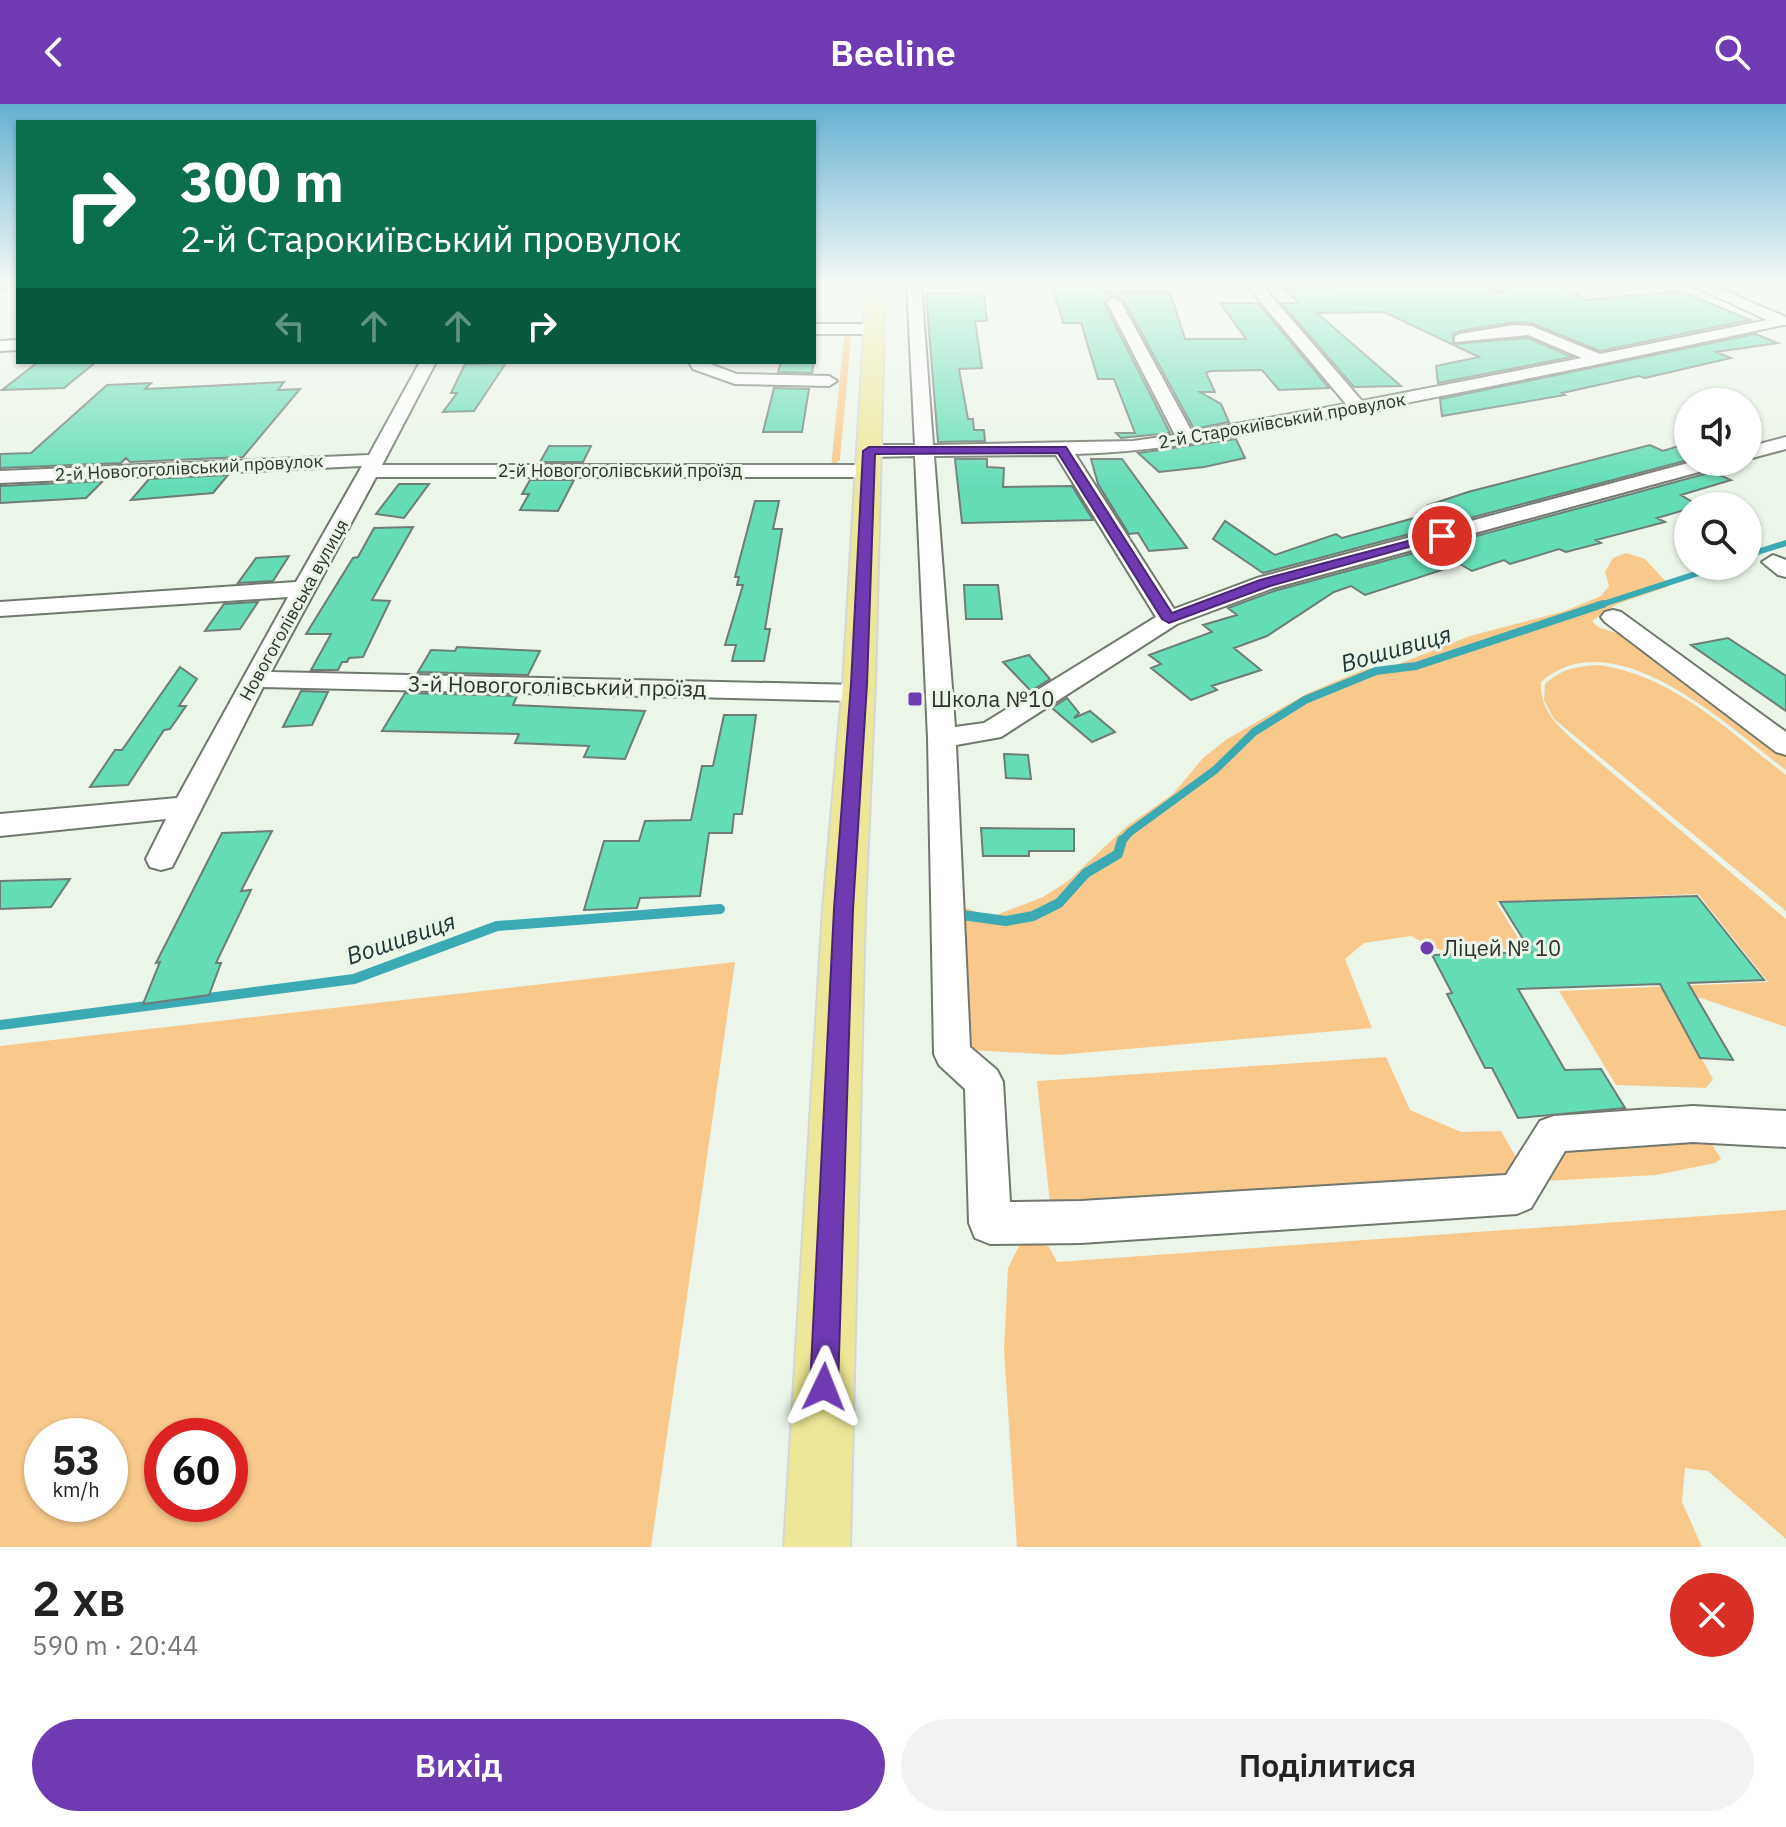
<!DOCTYPE html>
<html lang="uk">
<head>
<meta charset="utf-8">
<style>
  :root { --surface:#fff; --page:#f2f2f2; --text:#222; --muted:#767676; --accent:#6f3bb2 }
  body { margin:0; font-family:"IBM Plex Sans",sans-serif; background:var(--page); color:var(--text); height:100vh; display:flex; flex-direction:column; font-size:30px; white-space:nowrap }
  * { box-sizing:border-box; margin:0 }
  p { font-size:26px; color:var(--muted) }
  .icon { flex:none; width:44px; height:44px; fill:none; stroke:currentColor; stroke-width:2; stroke-linecap:round; stroke-linejoin:round }
  .map { position:relative; height:1443px; overflow:hidden }
  .drawer { display:flex; flex-direction:column; background:var(--surface); flex:1 }
  .drawer>* { flex:none }
  .top-card { position:absolute; left:16px; top:16px; width:800px; height:244px; border-radius:0px; box-shadow:0 2px 6px #0004; background:#0b6e4f; color:#fff; overflow:hidden }
  .fabs { position:absolute; left:1674px; top:284px; display:grid; gap:16px }
  .fabs a { display:grid; place-items:center; width:88px; height:88px; border-radius:50%; background:var(--surface); box-shadow:0 2px 6px #0004; font-size:40px }
  .speed { position:absolute; left:24px; top:1314px; display:flex; gap:16px; font-size:40px; font-weight:700; text-align:center }
  .speed>* { display:grid; place-content:center; width:104px; height:104px; border-radius:50%; background:var(--surface); box-shadow:0 2px 6px #0004; line-height:1 }
  .speed small { font-size:20px; font-weight:400 }
  .speed .limit { border:12px solid #d22; background:#fff; color:#111 }
  .pin { position:absolute; display:grid; place-items:center; width:68px; height:68px; color:#fff; margin:-34px; border:4px solid #fff; border-radius:50%; box-shadow:0 2px 8px #0007 }
  .me { position:absolute; width:88px; margin:-44px; rotate:2deg; stroke-linejoin:round; filter:drop-shadow(0 0 6px #0008) }
  .turn { display:flex; align-items:center; gap:28px; height:168px; padding:0 32px; font-size:36px }
  .turn .icon { width:104px; height:104px; stroke-width:2.5 }
  .turn b { display:block; font-size:56px; line-height:68px }
  .lanes { display:flex; align-items:center; height:76px; padding:0 32px; background:#0003; justify-content:center; gap:40px; direction:ltr }
  .lanes .off { opacity:.35 }
  .round { display:grid; place-items:center; flex:none; width:84px; height:84px; border-radius:42px; background:var(--page) }
  .head { display:flex; align-items:center; justify-content:space-between; height:136px; padding:0 32px }
  h1 { font-size:48px; font-weight:600; line-height:60px }
  .primary-button { display:flex; gap:16px; margin-top:auto; padding:16px 32px }
  .primary-button a { flex:1; height:92px; border-radius:48px; background:var(--accent); color:#fff; font-size:32px; font-weight:600; line-height:92px; text-align:center }
  .primary-button a+a { background:var(--page); color:var(--text) }
  header { display:flex; justify-content:space-between; align-items:center; height:104px; padding:0 32px; background:var(--accent); color:#fff; font-size:36px; font-weight:600 }
  .map>svg:first-child { display:block }
  .green { fill:#f9c98c; fill-rule:evenodd }
  .lines { fill:none; stroke-linecap:round; stroke-linejoin:round }
  .stream-far2 { stroke:#3caab3; stroke-width:6 }
  .stream-far1 { stroke:#3caab3; stroke-width:8 }
  .stream { stroke:#3caab3; stroke-width:10 }
  .building { fill:#64ddb7; stroke:#6e7d77; stroke-width:2 }
  .minor-casing { stroke:#70796d; stroke-width:4 }
  .major-casing { stroke:#d5d6d5; stroke-width:4 }
  .minor { fill:#fff; fill-rule:evenodd }
  .major { fill:#ede897; fill-rule:evenodd }
  .route { fill:#6f3bb2; stroke:#482674; stroke-width:2 }
  .poi-dot { fill:#6f3bb2; stroke:#ebf5e8; stroke-width:3 }
  .labels { text-anchor:middle; stroke-width:6; stroke-linejoin:round; paint-order:stroke }
  .far-street-label { font-size:18px; fill:#2e322d; stroke:#ebf5e8 }
  .street-label { font-size:22px; fill:#2e322d; stroke:#ebf5e8 }
  .poi-label { font-size:22px; fill:#2e322d; stroke:#ebf5e8; text-anchor:start }
  .water-label { font-size:24px; font-style:italic; fill:#1c3537; stroke:#ebf5e8 }
</style>
</head>
<body>
<header><svg class="icon" aria-label="back" viewBox="0 0 24 24"><path d="M15 5l-7 7 7 7"/></svg>Beeline<svg class="icon" aria-label="search" viewBox="0 0 24 24"><circle cx="10" cy="10" r="6"/><path d="M15 15l6 6"/></svg></header>
<div class="map">
<svg width="1786" height="1443" viewBox="0 0 1786 1443">
  <rect width="100%" height="100%" fill="#ebf5e8"/>
  <!-- green -->
  <path class="green" d="M 847,232 L 851,234 L 840,356 L 831,363 L 844,233 Z
    M 1626,449 L 1645,455 L 1670,482 L 1617,500 L 1592,517 L 1598,523 L 1621,531 L 1786,654 L 1786,666 C 1729,623 1614,513 1541,578 C 1540,608 1558,622 1579,641 L 1786,815 L 1786,923 L 1701,894 L 1668,893 L 1713,975 L 1706,984 L 1616,981 L 1559,887 L 1768,878 L 1698,790 L 1496,798 L 1525,845 L 1443,846 L 1433,844 L 1411,832 L 1364,839 L 1345,855 L 1372,924 L 1058,951 L 970,946 L 966,937 L 963,806 L 966,804 L 991,813 L 1043,793 L 1068,777 L 1127,722 L 1173,690 L 1203,654 L 1227,635 L 1306,590 L 1365,565 L 1396,561 L 1470,532 L 1565,507 L 1601,492 L 1609,482 L 1605,468 L 1613,454 Z
    M 1600,561 C 1675,573 1727,626 1786,671 L 1786,807 L 1554,615 L 1544,596 L 1545,580 C 1562,564 1578,562 1600,561 Z
    M 735,858 L 651,1443 L 0,1443 L 0,942 ZM 42,1332 L 110,1332 L 110,1400 L 42,1400 ZM 162,1332 L 230,1332 L 230,1400 L 162,1400 Z
    M 1386,953 L 1410,1006 L 1461,1028 L 1501,1027 L 1518,1057 L 1518,1075 L 1051,1109 L 1037,977 Z
    M 1703,1032 L 1708,1034 L 1721,1055 L 1715,1059 L 1656,1071 L 1544,1077 L 1564,1047 Z
    M 1786,1106 L 1786,1435 L 1708,1367 L 1685,1364 L 1682,1398 L 1702,1443 L 1017,1443 L 1004,1246 L 1008,1164 L 1019,1142 L 1026,1138 L 1041,1138 L 1049,1143 L 1057,1158 Z"/>
  <g class="lines">
    <!-- stream-far2 -->
    <path class="stream-far2" d="M 1748,451 L 1786,439
      M 1597,502 L 1720,462"/>
    <!-- stream-far1 -->
    <path class="stream-far1" d="M 1121,738 L 1130,728 L 1215,666 L 1254,628 L 1305,596 L 1376,567 L 1416,562 L 1603,500"/>
    <!-- stream -->
    <path class="stream" d="M 962,811 L 1006,817 L 1033,812 L 1059,799 L 1086,769 L 1118,750 L 1122,736
      M 0,921 L 354,875 L 497,822 L 720,805"/>
  </g>
  <!-- building -->
  <path class="building" d="M 1052,180 L 1096,180 L 1102,188 L 1170,188 L 1185,235 L 1246,235 L 1220,199 L 1258,199 L 1329,284 L 1279,286 L 1262,266 L 1210,267 L 1206,269 L 1215,288 L 1200,288 L 1221,300 L 1229,318 L 1194,325 L 1124,197 L 1113,191 L 1104,199 L 1170,329 L 1121,334 L 1116,329 L 1135,329 L 1114,275 L 1098,275 L 1081,219 L 1063,219 Z
    M 1341,180 L 1491,181 L 1494,188 L 1499,189 L 1512,180 L 1558,180 L 1586,196 L 1681,187 L 1750,216 L 1600,247 L 1531,219 L 1514,218 L 1460,227 L 1453,230 L 1453,240 L 1528,234 L 1572,253 L 1438,279 L 1436,262 L 1479,253 L 1384,208 L 1317,209 L 1401,282 L 1354,283 L 1281,199 L 1299,199 L 1284,185 L 1344,183 Z
    M 926,189 L 984,190 L 987,217 L 975,217 L 982,264 L 959,265 L 968,315 L 973,315 L 974,326 L 984,326 L 985,337 L 938,338 Z
    M 1755,230 L 1778,239 L 1716,248 L 1731,254 L 1645,274 L 1639,272 L 1562,289 L 1565,291 L 1442,312 L 1440,295 Z
    M 38,258 L 96,258 L 64,284 L 2,286 Z
    M 781,258 L 814,258 L 812,269 L 778,268 Z
    M 506,259 L 474,307 L 443,308 L 457,289 L 451,289 L 465,260 Z
    M 284,278 L 278,286 L 300,285 L 243,353 L 130,358 L 126,354 L 121,359 L 0,364 L 0,350 L 31,349 L 107,281 L 151,279 L 145,285 Z
    M 774,284 L 809,285 L 802,328 L 763,328 Z
    M 1236,335 L 1245,354 L 1204,363 L 1159,368 L 1138,349 Z
    M 1688,339 L 1688,356 L 1263,469 L 1213,435 L 1225,417 L 1275,451 L 1336,430 L 1342,434 L 1425,411 L 1438,406 L 1429,401 L 1468,388 L 1650,341 L 1663,347 Z
    M 549,342 L 591,342 L 583,358 L 540,358 Z
    M 955,355 L 987,355 L 987,363 L 1004,364 L 1003,383 L 1072,382 L 1093,416 L 962,419 Z
    M 1091,355 L 1122,355 L 1187,444 L 1149,447 L 1138,429 L 1129,430 L 1098,380 Z
    M 1712,368 L 1731,376 L 1681,391 L 1699,402 L 1688,402 L 1688,405 L 1657,414 L 1665,418 L 1596,436 L 1601,439 L 1566,448 L 1559,445 L 1510,460 L 1504,456 L 1472,467 L 1460,460 L 1365,491 L 1351,482 L 1334,488 L 1267,532 L 1234,544 L 1261,566 L 1212,582 L 1217,586 L 1191,596 L 1151,564 L 1161,560 L 1149,551 L 1212,528 L 1203,521 L 1237,511 L 1228,504 L 1274,487 Z
    M 228,371 L 213,389 L 131,396 L 149,375 Z
    M 530,376 L 574,376 L 558,407 L 520,406 L 529,390 L 522,390 Z
    M 103,377 L 86,394 L 0,399 L 0,382 Z
    M 399,380 L 429,380 L 404,414 L 376,410 Z
    M 755,397 L 779,397 L 773,425 L 782,425 L 765,525 L 770,525 L 764,557 L 732,557 L 736,541 L 725,541 L 743,481 L 737,481 L 739,473 L 735,473 Z
    M 413,423 L 372,496 L 390,497 L 363,553 L 349,554 L 347,558 L 342,558 L 338,566 L 311,566 L 331,530 L 306,530 L 353,454 L 358,453 L 374,424 Z
    M 289,452 L 273,477 L 238,479 L 256,454 Z
    M 964,481 L 998,481 L 1002,515 L 966,515 Z
    M 258,498 L 240,525 L 205,527 L 224,500 Z
    M 1728,534 L 1786,572 L 1786,607 L 1691,541 Z
    M 457,543 L 540,547 L 528,571 L 418,568 L 431,546 L 455,547 Z
    M 1029,551 L 1050,575 L 1031,587 L 1003,558 Z
    M 180,563 L 197,575 L 179,602 L 186,602 L 170,625 L 164,626 L 128,681 L 90,683 L 115,646 L 122,646 Z
    M 301,587 L 328,588 L 312,621 L 283,623 Z
    M 405,589 L 517,592 L 513,601 L 645,607 L 625,655 L 584,653 L 589,642 L 515,639 L 519,630 L 382,627 Z
    M 1067,594 L 1079,609 L 1074,614 L 1090,607 L 1115,628 L 1092,638 L 1052,604 Z
    M 724,611 L 756,611 L 742,710 L 734,710 L 732,729 L 709,729 L 700,792 L 640,794 L 637,804 L 584,806 L 604,737 L 639,737 L 645,717 L 691,716 L 702,662 L 713,662 Z
    M 1004,650 L 1028,651 L 1031,675 L 1006,674 Z
    M 981,724 L 1074,725 L 1074,747 L 1029,747 L 1029,752 L 983,752 Z
    M 272,727 L 241,787 L 251,786 L 216,859 L 221,859 L 209,891 L 143,900 L 160,858 L 156,859 L 222,729 Z
    M 70,775 L 51,803 L 0,805 L 0,777 Z
    M 1697,792 L 1764,876 L 1688,879 L 1733,956 L 1700,954 L 1660,880 L 1518,885 L 1565,966 L 1601,965 L 1625,1004 L 1518,1014 L 1492,964 L 1485,964 L 1447,890 L 1452,889 L 1432,851 L 1531,848 L 1500,798 Z"/>
  <g class="lines">
    <defs>
      <path id="minor" d="M 0,180 L 15,180 L 0,185 Z
        M 907,180 L 921,180 L 933,341 L 1133,337 L 1175,331 L 1107,198 L 1114,194 L 1121,198 L 1192,328 L 1346,300 L 1246,180 L 1261,180 L 1362,297 L 1582,254 L 1528,231 L 1455,238 L 1455,232 L 1460,230 L 1514,221 L 1531,222 L 1600,250 L 1767,216 L 1689,180 L 1709,180 L 1786,213 L 1786,221 L 1783,221 C 1637,252 1491,283 1344,311 C 1254,328 1166,348 1075,350 L 1174,505 L 1257,474 L 1692,358 L 1724,358 L 1721,362 L 1273,484 L 1177,520 L 1001,633 L 956,641 L 970,943 L 997,966 L 1003,978 L 1010,1098 L 1081,1097 L 1506,1071 L 1540,1017 L 1554,1012 L 1693,1002 L 1786,1007 L 1786,1043 L 1693,1038 L 1565,1047 L 1531,1104 L 1517,1110 L 1081,1139 L 990,1140 L 975,1134 L 969,1119 L 965,985 L 939,961 L 934,950 L 928,634 L 915,352 L 869,353 L 860,347 L 869,341 L 915,341 ZM 1056,351 L 1156,513 L 984,619 L 955,623 L 934,352 Z
        M 1494,180 L 1509,180 L 1500,186 L 1495,185 Z
        M 814,220 L 874,220 L 882,225 L 874,230 L 814,230 Z
        M 18,236 L 18,246 L 0,247 L 0,237 Z
        M 420,258 L 436,258 L 382,361 L 868,361 L 878,367 L 868,373 L 376,373 L 271,568 L 858,581 L 867,583 L 871,589 L 867,595 L 858,597 L 263,583 L 172,763 L 161,766 L 150,763 L 146,755 L 166,715 L 0,732 L 0,710 L 177,694 L 288,493 L 0,512 L 0,498 L 296,478 L 362,362 L 0,379 L 0,367 L 369,351 Z
        M 689,258 L 705,258 L 737,270 L 829,272 L 837,277 L 829,282 L 735,280 L 693,265 Z
        M 1786,333 L 1786,345 L 1748,355 L 1748,343 Z
        M 1773,451 L 1786,456 L 1786,473 L 1778,471 L 1762,458 Z
        M 1613,506 L 1621,508 L 1786,628 L 1786,651 L 1776,648 L 1605,518 L 1601,513 L 1605,508 Z"/>
      <path id="major" d="M 867,180 L 885,180 L 875,580 L 865,805 L 850,1443 L 784,1443 L 823,805 L 843,580 Z"/>
    </defs>
    <!-- minor casing -->
    <use href="#minor" class="minor-casing"/>
    <!-- major casing -->
    <use href="#major" class="major-casing"/>
    <!-- minor -->
    <use href="#minor" class="minor"/>
    <!-- major -->
    <use href="#major" class="major"/>
  </g>
  <!-- sky -->
  <linearGradient id="sky" x2="0" y2="1"><stop stop-color="#63b0d3"/><stop offset="0.47" stop-color="#f6faf5"/><stop offset="1" stop-color="#f6faf5" stop-opacity="0"/></linearGradient>
  <rect width="1786" height="382" fill="url(#sky)"/>
  <!-- route -->
  <path class="route" d="M 1066,343 L 1172,509 L 1260,476 L 1442,428 L 1448,432 L 1270,482 L 1169,519 L 1162,515 L 1058,349 L 875,350 L 867,580 L 853,805 L 838,1283 L 834,1293 L 824,1298 L 814,1293 L 810,1283 L 834,805 L 851,580 L 863,347 L 869,343 Z"/>
  <!-- markers -->
  <g class="poi-dot">
    <rect x="907" y="587" width="16" height="16" rx="4"/>
    <circle cx="1427" cy="844" r="8"/>
  </g>
  <g class="labels">
    <!-- far-street labels -->
    <g class="far-street-label">
      <text transform="translate(1282 317) rotate(-10)" y="6">2-й Старокиївський провулок</text>
      <text transform="translate(189 364) rotate(-3)" y="6">2-й Новогоголівський провулок</text>
      <text x="620" y="373">2-й Новогоголівський проїзд</text>
      <text transform="translate(294 506) rotate(-61)" y="6">Новогоголівська вулиця</text>
    </g>
    <!-- street labels -->
    <g class="street-label">
      <text transform="translate(557 582) rotate(1)" y="8">3-й Новогоголівський проїзд</text>
    </g>
    <!-- poi labels -->
    <g class="poi-label">
      <text x="931" y="603">Школа №10</text>
      <text x="1443" y="852">Ліцей № 10</text>
    </g>
    <!-- water labels -->
    <g class="water-label">
      <text transform="translate(1396 545) rotate(-16)" y="8">Вошивиця</text>
      <text transform="translate(401 835) rotate(-19)" y="8">Вошивиця</text>
    </g>
  </g>
</svg>
<div class="fabs">
<a><svg class="icon" aria-label="sound" viewBox="0 0 24 24"><path d="M4 9h4l5-4v14l-5-4H4zM17 9q2 3 0 6"/></svg></a>
<a><svg class="icon" aria-label="search" viewBox="0 0 24 24"><circle cx="10" cy="10" r="6"/><path d="M15 15l6 6"/></svg></a>
</div>
<div class="speed"><div>53<small>km/h</small></div><div class="limit">60</div></div>
<div class="pin" style="left:1442px;top:432px;background:#d93025"><svg class="icon" aria-label="arrive" viewBox="0 0 24 24"><path d="M6 21V4h12l-3 4 3 4H6"/></svg></div>
<svg class="me" style="left:824px;top:1283px" viewBox="-20 -20 40 40"><path d="M0-17L14 15 0 8-14 15z" fill="#6f3bb2" stroke="#fff" stroke-width="4"/></svg>
<div class="top-card">
<div class="turn"><svg class="icon" aria-label="right" viewBox="0 0 24 24"><path d="M7 20v-9h11M14 6l5 5-5 5"/></svg><div><b>300 m</b>2-й Старокиївський провулок</div></div>
<div class="lanes"><svg class="icon off" aria-label="left" viewBox="0 0 24 24"><path d="M17 20v-9H6M10 6l-5 5 5 5"/></svg><svg class="icon off" aria-label="ahead" viewBox="0 0 24 24"><path d="M12 20V5M6 11l6-6 6 6"/></svg><svg class="icon off" aria-label="ahead" viewBox="0 0 24 24"><path d="M12 20V5M6 11l6-6 6 6"/></svg><svg class="icon" aria-label="right" viewBox="0 0 24 24"><path d="M7 20v-9h11M14 6l5 5-5 5"/></svg></div>
</div>
</div>
<section class="drawer">
<div class="head"><div><h1>2 хв</h1><p>590 m · 20:44</p></div><a class="round" style="background:#d93025;color:#fff"><svg class="icon" aria-label="close" viewBox="0 0 24 24"><path d="M6 6l12 12M18 6L6 18"/></svg></a></div>
<div class="primary-button"><a>Вихід</a><a>Поділитися</a></div>
</section>
</body>
</html>
